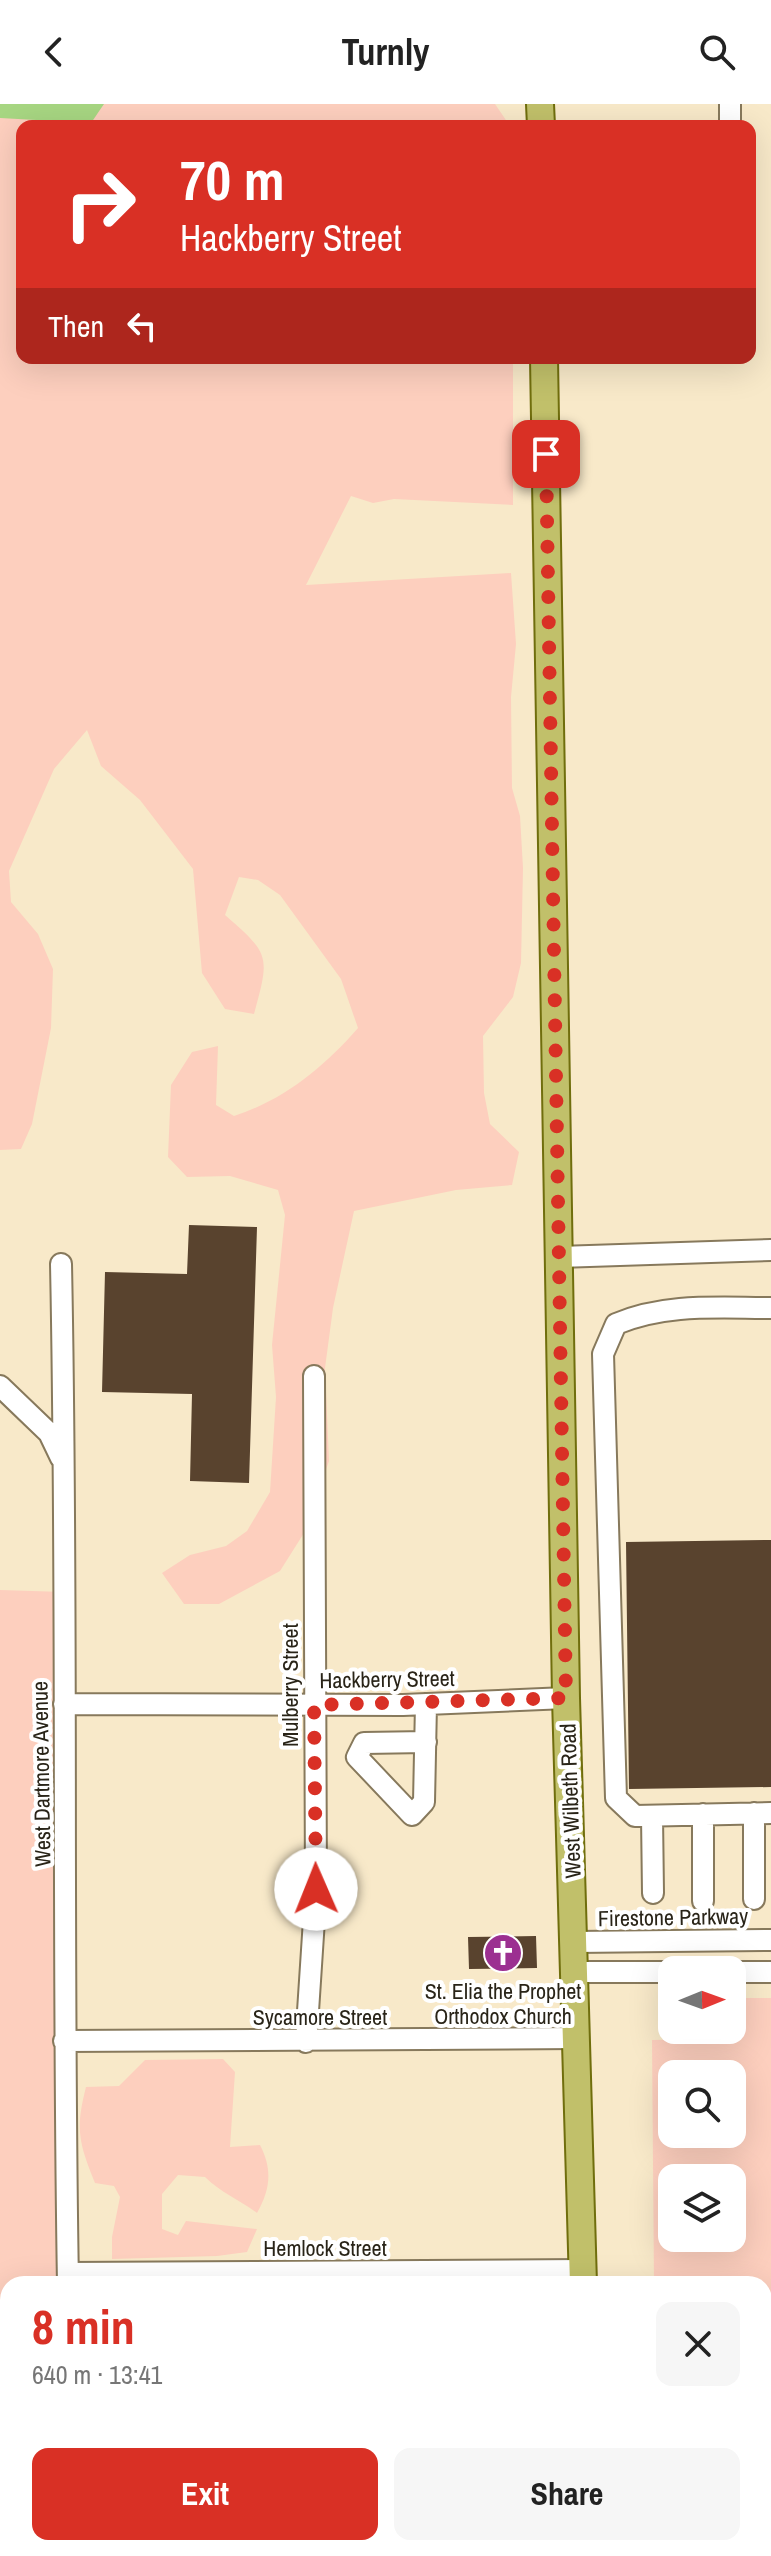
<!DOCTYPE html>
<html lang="en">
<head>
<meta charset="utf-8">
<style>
  :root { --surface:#fff; --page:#f6f6f6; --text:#222; --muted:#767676; --accent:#d93025 }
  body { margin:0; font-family:"Archivo Narrow",sans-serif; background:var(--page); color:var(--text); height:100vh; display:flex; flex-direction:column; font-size:30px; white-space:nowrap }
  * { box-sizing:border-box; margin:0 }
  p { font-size:26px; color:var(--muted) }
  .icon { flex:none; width:44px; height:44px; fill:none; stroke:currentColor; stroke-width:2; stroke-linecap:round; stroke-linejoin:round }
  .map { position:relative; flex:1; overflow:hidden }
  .sheet { position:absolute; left:0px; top:2172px; width:772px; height:280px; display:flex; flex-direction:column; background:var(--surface); border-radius:24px 24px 0 0; box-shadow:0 8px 32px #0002 }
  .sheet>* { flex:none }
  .hud { position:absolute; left:16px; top:16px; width:740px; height:244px; border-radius:16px; box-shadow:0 8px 32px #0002; background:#d93025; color:#fff; overflow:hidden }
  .needle { width:52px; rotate:89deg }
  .tools { position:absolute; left:658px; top:1852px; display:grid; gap:16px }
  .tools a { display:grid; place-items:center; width:88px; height:88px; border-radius:16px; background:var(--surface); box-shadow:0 8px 32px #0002; font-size:40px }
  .pin { position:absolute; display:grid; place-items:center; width:68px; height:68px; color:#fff; margin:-34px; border-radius:16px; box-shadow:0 4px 12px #0006 }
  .me { position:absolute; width:88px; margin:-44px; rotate:359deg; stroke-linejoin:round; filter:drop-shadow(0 0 6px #0008) }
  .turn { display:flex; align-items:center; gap:28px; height:168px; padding:0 32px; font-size:36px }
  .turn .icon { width:104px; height:104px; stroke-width:2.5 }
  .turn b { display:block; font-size:56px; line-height:68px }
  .then { display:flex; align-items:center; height:76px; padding:0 32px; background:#0003; gap:16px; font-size:30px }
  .round { display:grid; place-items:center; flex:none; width:84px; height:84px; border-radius:16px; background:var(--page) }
  .overview { display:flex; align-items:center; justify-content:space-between; height:136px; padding:0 32px }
  h1 { font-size:48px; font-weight:700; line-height:60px; color:var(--accent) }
  .button { display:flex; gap:16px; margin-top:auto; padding:16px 32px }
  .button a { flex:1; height:92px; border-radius:16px; background:var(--accent); color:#fff; font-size:32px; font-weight:700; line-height:92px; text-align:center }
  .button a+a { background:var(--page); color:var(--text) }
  header { display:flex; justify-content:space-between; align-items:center; height:104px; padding:0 32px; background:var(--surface); font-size:36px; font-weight:700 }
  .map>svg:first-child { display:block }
  .green { fill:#fdcfbe; fill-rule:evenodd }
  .water { fill:#a7d682 }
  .building { fill:#59432e }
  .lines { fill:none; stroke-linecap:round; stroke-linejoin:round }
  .minor-casing { stroke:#87795c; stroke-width:24 }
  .major-casing { stroke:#706e0d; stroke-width:30 }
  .path { stroke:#908670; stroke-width:3; stroke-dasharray:6 4; stroke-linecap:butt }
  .minor { stroke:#fff; stroke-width:20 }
  .major { stroke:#c1c06a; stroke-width:26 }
  .route { stroke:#d93025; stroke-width:14; stroke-dasharray:0 25.2 }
  .labels { text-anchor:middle; stroke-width:8; stroke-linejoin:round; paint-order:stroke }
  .street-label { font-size:22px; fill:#292418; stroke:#fff }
  .poi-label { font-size:22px; fill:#292418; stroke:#fff }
</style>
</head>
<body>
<header><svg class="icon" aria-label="back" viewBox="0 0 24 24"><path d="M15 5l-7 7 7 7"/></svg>Turnly<svg class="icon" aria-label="search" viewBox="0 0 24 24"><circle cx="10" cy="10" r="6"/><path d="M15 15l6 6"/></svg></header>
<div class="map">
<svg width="771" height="2452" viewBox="0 0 771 2452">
  <rect width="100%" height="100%" fill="#f8e9c9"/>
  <!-- green -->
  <path class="green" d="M 0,0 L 495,0 L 510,22 L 22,22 L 22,254 L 513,254 L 513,401 L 394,395 L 373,399 L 351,392 L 306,481 L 511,469 L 516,540 L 511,593 L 512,684 L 520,712 L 523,764 L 521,859 L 513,893 L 483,932 L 484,989 L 490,1020 L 519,1048 L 512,1081 L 456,1086 L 354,1107 L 333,1204 L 325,1264 L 329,1357 L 304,1429 L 280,1467 L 219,1500 L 184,1500 L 162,1469 L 190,1451 L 226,1442 L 247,1427 L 270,1388 L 276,1293 L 272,1241 L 285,1111 L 278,1086 L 230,1072 L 187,1073 L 168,1053 L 171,981 L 192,948 L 218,942 L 216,1001 L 234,1012 C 284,996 324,963 358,924 L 341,875 L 280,791 L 258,776 L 239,773 L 225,811 C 270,850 270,852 254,910 L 225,905 L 202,869 L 193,765 L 140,696 L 101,662 L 87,626 L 54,665 L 9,767 L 11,798 L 38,830 L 53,865 L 51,924 L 32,1020 L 21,1045 L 0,1046 Z
    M 0,1486 L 64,1488 L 60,2180 L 8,2180 L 8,2316 L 0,2315 Z
    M 732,1894 L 771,1894 L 771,2219 L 764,2219 L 764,2180 L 654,2180 L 652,1936 L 705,1935 L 707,1926 L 732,1926 ZM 732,1970 L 732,2030 L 672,2030 L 672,1970 ZM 672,2074 L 732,2074 L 732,2134 L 672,2134 Z
    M 223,1955 L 235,1968 L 230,2043 L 260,2041 C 273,2066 270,2086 257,2109 C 240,2096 221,2089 205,2073 L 178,2071 L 162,2090 L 162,2125 L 178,2131 L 186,2117 L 257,2125 L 247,2148 L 217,2152 L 112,2155 L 112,2133 L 120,2093 L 114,2082 L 95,2079 C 79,2039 75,2026 86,1983 L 119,1982 L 145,1956 Z"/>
  <!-- water -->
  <path class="water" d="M 0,0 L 104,0 L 91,19 L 0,14 Z"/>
  <!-- building -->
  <path class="building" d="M 189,1121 L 257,1123 L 249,1379 L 190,1377 L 192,1290 L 102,1288 L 105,1168 L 187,1170 Z
    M 771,1436 L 771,1683 L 629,1685 L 626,1438 Z
    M 536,1832 L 537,1864 L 469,1865 L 468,1833 Z"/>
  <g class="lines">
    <defs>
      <path id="minor" d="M 730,0 L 730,22
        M 559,1153 L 771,1146
        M 61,1160 C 68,1500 62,1840 68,2180
        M 771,1204 C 718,1204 666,1199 616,1220 L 603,1250 L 616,1694 L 635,1712 L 771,1709
        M 0,1282 L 49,1329 L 61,1354
        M 64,1600 L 403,1601 L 566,1594
        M 426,1638 L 364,1639 L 357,1653 L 412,1711 L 424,1698 L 426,1600
        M 754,1709 L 754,1795
        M 703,1710 L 703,1797
        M 652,1712 L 653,1789
        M 575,1838 L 771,1836
        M 577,1868 L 672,1868
        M 732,1868 L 771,1868
        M 64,1937 L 577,1934
        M 306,1938 L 316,1785 L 314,1272
        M 68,2169 L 583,2166
        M 70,2444 L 70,2452
        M 202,2444 L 202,2452
        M 252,2444 L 252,2452
        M 319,2444 L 319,2452"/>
      <path id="major" d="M 540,0 L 541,22
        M 544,254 L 566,1594 L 583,2180
        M 764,2391 L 771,2390
        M 0,2413 L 8,2413
        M 588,2452 L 588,2444"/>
    </defs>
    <!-- minor casing -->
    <use href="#minor" class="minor-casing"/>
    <!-- major casing -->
    <use href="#major" class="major-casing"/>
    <!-- path -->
    <path class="path" d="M 691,2444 L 713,2452"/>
    <!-- minor -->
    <use href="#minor" class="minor"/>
    <!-- major -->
    <use href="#major" class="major"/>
  </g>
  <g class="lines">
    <!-- route -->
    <path class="route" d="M 316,1785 L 314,1601 L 566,1594 L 546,350"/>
  </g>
  <!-- icons -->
  <defs>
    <symbol id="church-disc" viewBox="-11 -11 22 22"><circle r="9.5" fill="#9c3091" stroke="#fff"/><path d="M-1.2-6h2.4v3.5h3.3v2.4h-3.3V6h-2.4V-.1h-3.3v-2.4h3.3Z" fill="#fff"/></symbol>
  </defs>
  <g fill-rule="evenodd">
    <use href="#church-disc" x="481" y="1827" width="44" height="44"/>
  </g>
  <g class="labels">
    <!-- street labels -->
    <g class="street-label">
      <text transform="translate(387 1575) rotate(-1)" y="8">Hackberry Street</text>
      <text transform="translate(290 1581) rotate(-90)" y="8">Mulberry Street</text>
      <text transform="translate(41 1670) rotate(-91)" y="8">West Dartmore Avenue</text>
      <text transform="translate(570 1697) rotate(-92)" y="8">West Wilbeth Road</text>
      <text transform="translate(673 1813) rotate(-1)" y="8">Firestone Parkway</text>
      <text x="320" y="1921">Sycamore Street</text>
      <text x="325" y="2152">Hemlock Street</text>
    </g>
    <!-- poi labels -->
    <g class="poi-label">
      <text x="503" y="1895">St. Elia the Prophet<tspan x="503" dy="25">Orthodox Church</tspan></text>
    </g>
  </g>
</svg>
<div class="tools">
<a><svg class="needle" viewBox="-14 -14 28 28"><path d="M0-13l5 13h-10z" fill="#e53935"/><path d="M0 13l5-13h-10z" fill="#767676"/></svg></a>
<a><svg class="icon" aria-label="search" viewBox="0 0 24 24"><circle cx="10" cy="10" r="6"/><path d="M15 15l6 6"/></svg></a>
<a><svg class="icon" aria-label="layers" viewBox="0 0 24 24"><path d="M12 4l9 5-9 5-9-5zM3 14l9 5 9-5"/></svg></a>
</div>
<div class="pin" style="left:546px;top:350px;background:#d93025"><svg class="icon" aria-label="arrive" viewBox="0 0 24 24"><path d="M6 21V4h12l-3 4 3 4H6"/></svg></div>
<svg class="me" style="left:316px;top:1785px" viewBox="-20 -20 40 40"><circle r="19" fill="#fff"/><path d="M0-13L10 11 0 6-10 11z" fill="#d93025"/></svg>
<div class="hud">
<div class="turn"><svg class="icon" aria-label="right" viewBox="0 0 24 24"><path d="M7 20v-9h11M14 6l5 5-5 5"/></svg><div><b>70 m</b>Hackberry Street</div></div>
<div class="then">Then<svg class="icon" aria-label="left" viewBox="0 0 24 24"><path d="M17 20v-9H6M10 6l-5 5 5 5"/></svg></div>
</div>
<section class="sheet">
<div class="overview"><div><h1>8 min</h1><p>640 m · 13:41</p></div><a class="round"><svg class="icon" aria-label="close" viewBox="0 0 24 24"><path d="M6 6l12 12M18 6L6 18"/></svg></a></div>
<div class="button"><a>Exit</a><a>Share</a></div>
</section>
</div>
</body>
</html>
